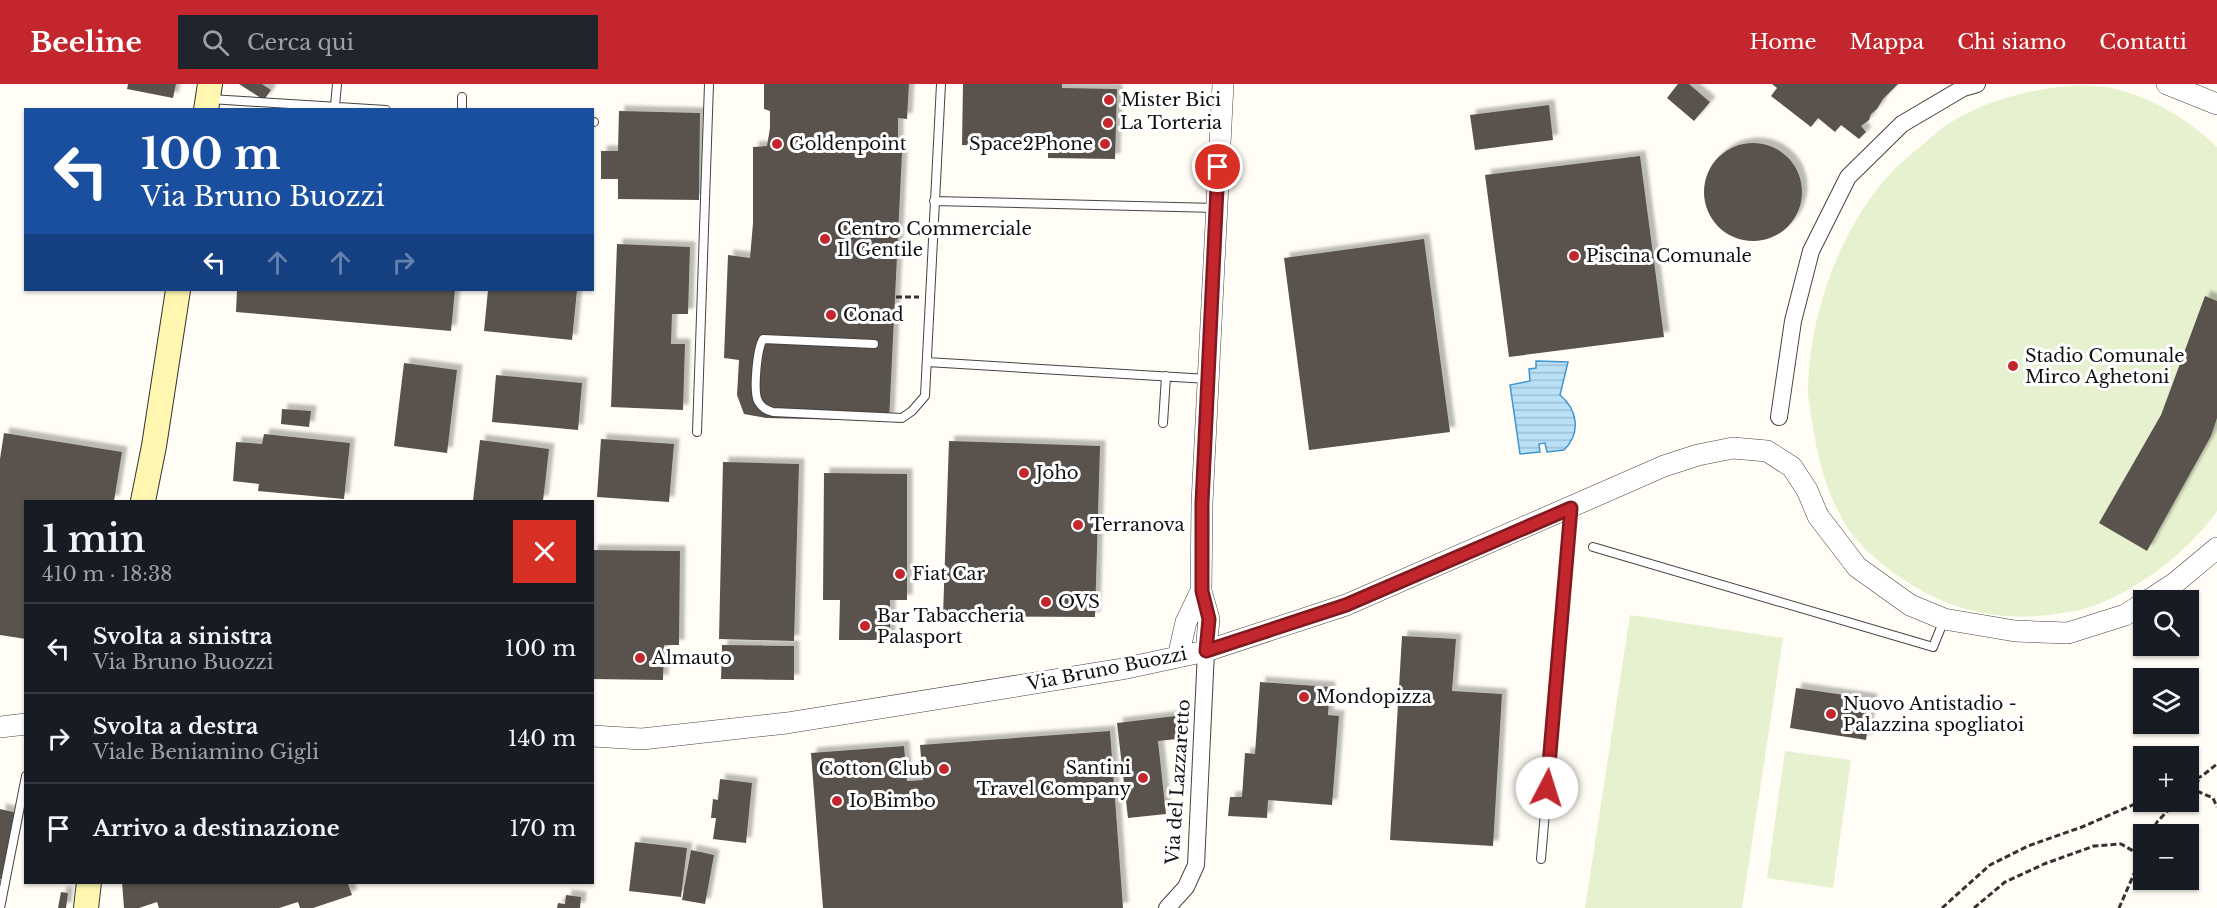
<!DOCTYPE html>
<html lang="it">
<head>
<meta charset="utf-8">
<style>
  :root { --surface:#171b24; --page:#20242c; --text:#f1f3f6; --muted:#9ea1a6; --line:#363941; --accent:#c4262e }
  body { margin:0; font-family:"Libre Baskerville",serif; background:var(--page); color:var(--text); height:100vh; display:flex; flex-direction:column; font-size:22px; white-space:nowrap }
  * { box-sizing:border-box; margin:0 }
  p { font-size:20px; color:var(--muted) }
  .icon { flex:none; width:33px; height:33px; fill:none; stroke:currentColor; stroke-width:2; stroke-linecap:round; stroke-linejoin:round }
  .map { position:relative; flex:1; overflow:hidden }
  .side { position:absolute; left:24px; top:416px; width:570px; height:384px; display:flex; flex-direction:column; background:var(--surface); border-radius:0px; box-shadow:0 2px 4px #0004 }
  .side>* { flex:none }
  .top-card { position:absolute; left:24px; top:24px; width:570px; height:183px; border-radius:0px; box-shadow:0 2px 4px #0004; background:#1a4fa0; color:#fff; overflow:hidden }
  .fabs { position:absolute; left:2133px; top:506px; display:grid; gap:12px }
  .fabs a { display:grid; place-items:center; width:66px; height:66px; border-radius:0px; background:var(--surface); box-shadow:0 2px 4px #0004; font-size:30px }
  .pin { position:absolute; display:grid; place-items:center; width:51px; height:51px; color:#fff; margin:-26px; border:3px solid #fff; border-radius:50%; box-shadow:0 2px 6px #0007 }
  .me { position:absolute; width:66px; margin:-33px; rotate:5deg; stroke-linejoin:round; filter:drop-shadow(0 0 4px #0008) }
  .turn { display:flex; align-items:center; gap:21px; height:126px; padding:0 18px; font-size:27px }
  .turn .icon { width:78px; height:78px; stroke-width:2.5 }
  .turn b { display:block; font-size:42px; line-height:51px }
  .lanes { display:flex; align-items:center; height:57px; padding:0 18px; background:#0003; justify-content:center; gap:30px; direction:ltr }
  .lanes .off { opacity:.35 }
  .round { display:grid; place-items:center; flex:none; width:63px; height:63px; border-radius:0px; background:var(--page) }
  .overview { display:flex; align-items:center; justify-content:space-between; height:102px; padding:0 18px }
  h1 { font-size:36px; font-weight:600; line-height:45px }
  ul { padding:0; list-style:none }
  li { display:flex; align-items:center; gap:18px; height:90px; padding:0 18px; border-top:2px solid var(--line) }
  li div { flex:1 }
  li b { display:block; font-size:22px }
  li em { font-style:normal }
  header { display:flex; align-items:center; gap:36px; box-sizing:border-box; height:84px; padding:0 30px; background:var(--accent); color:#fff }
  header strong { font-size:28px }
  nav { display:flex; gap:33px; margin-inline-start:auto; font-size:21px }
  .search { width:420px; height:54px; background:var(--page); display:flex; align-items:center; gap:15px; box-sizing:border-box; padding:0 21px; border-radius:0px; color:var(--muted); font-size:22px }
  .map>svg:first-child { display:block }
  .pitch { fill:#e6f2cf }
  .water { fill:url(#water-rules); stroke:#3f96cf; stroke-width:1.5 }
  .building { fill:#5a524d; filter:url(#shadow) }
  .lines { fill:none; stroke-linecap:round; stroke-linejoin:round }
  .service-casing { stroke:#444; stroke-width:10 }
  .minor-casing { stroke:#444; stroke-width:18 }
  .tertiary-casing { stroke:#444; stroke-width:22 }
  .secondary-casing { stroke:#333; stroke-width:26 }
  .path { stroke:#333; stroke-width:3; stroke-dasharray:6 3; stroke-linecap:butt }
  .service { stroke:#fff; stroke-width:8 }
  .minor { stroke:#fff; stroke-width:16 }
  .tertiary { stroke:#fff; stroke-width:21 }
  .secondary { stroke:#fff6b0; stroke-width:24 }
  .route-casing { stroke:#7f191e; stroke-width:15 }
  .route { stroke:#c4262e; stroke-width:10 }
  .poi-dot { fill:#c4262e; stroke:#fff; stroke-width:2 }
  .labels { text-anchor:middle; stroke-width:6; stroke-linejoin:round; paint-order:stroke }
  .poi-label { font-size:18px; fill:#111; stroke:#fff; text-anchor:start }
  .street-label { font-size:18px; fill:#111; stroke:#fff }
</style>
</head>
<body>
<header>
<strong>Beeline</strong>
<div class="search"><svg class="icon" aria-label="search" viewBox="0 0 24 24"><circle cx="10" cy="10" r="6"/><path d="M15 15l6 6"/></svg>Cerca qui</div>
<nav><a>Home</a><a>Mappa</a><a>Chi siamo</a><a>Contatti</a></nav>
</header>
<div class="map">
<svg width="2217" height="824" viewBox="0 0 2217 824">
  <defs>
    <pattern id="water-rules" width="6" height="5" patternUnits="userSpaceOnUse" patternTransform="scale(1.5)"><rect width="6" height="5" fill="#b9e0f7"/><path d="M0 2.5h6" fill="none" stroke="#9ebfd3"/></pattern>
    <filter id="shadow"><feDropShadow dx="5.5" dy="-5.5" stdDeviation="1.5" flood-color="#0004"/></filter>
  </defs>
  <rect width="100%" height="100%" fill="#fffdf5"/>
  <!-- pitch -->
  <path class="pitch" d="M 2079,1 C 2089,2 2101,2 2111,4 C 2149,12 2190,36 2217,63 L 2217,427 C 2188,469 2131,512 2081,526 C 2073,528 2064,528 2056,530 C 2007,538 1954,528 1912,501 C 1888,486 1863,467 1847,443 C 1825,408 1817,371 1811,331 C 1810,321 1807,310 1808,300 C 1811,230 1837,154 1882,99 C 1895,83 1911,70 1927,57 C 1935,50 1942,43 1951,38 C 1992,14 2032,5 2079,1 Z
    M 1630,531 L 1783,554 L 1742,824 L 1585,824 Z
    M 1785,667 L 1851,676 L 1833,804 L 1767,794 Z"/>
  <!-- water -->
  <path class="water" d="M 1536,277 L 1568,278 L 1560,311 C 1578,326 1581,349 1564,366 L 1547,368 L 1545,359 L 1539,360 L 1540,368 L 1520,370 L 1510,301 L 1530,297 L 1529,285 L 1536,284 Z"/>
  <!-- building -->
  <path class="building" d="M 128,0 L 176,0 L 173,14 L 127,5 Z
    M 239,0 L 262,0 L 271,6 L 264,16 Z
    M 764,0 L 909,0 L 907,35 L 898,34 L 898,68 L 902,69 L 889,337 L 766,334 L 744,330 L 737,311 L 739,276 L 724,274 L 728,171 L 750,174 L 753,139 L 753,63 L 767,62 L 770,44 L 770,27 L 764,25 Z
    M 963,0 L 1062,0 L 1062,4 L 1117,5 L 1115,75 L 1048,74 L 1048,63 L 962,61 Z
    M 1678,0 L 1689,0 L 1710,18 L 1694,37 L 1667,14 Z
    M 1772,0 L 1898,0 L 1883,15 L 1877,25 L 1871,30 L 1869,36 L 1861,42 L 1866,48 L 1859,55 L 1841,41 L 1835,48 L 1818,34 L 1811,43 L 1771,12 L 1777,4 Z
    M 1549,21 L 1553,56 L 1475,66 L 1470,31 Z
    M 619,27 L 700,29 L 699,116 L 618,115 L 618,95 L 601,95 L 601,67 L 618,67 Z
    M1704 108a49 49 0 1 1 98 0a49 49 0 1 1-98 0Z
    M 1640,72 L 1664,253 L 1509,273 L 1485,91 Z
    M 1424,155 L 1450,348 L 1309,366 L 1284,174 Z
    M 617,160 L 690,163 L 688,230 L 672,230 L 671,260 L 685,260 L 683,326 L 611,323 Z
    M 237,206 L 455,206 L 451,247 L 236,228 Z
    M 488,206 L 577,206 L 572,256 L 484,247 Z
    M 2205,212 L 2217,217 L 2217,334 L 2211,352 L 2147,467 L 2099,439 L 2161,331 Z
    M 404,279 L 457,286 L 447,369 L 394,362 Z
    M 496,291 L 582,299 L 578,346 L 492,338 Z
    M 282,325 L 311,327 L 309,343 L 281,340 Z
    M 4,349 L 122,368 L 114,417 L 26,417 L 26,555 L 0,551 L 0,375 Z
    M 264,350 L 350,359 L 344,415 L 258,407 L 259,400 L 233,397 L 236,358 L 262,360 Z
    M 601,355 L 674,360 L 669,418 L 597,413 Z
    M 480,356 L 549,365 L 543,417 L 473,417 Z
    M 949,357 L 1100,362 L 1095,533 L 943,532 Z
    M 723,378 L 799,380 L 794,557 L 719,555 Z
    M 824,389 L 907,390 L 907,516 L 890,516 L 890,556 L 839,556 L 840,516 L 823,516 Z
    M 592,466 L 680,467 L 679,561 L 664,561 L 663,596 L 592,595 Z
    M 1402,552 L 1456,555 L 1452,607 L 1502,610 L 1493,762 L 1390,756 Z
    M 722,561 L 794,562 L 794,596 L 721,595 Z
    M 1260,598 L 1330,603 L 1328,631 L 1339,632 L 1332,721 L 1268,716 L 1267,734 L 1228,732 L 1230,713 L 1242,713 L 1245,669 L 1255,670 Z
    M 1796,604 L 1872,615 L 1866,656 L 1790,644 Z
    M 1175,632 L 1177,655 L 1158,657 L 1166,730 L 1128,734 L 1117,639 Z
    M 1110,647 L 1123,824 L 823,824 L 811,669 L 904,662 L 907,697 L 923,696 L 920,661 Z
    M 720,695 L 752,699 L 746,759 L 713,755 L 716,734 L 711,734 L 713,715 L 718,716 Z
    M 0,725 L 17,729 L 1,795 L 0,795 Z
    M 635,758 L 687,764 L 681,813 L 629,807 Z
    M 691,766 L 714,771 L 705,820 L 682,816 Z
    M 122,798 L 353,798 L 348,800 L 352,811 L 313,824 L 300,824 L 298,818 L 279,824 L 159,824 L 157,818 L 139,824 L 124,824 Z
    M 61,808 L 68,809 L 66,824 L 58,824 Z
    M 566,811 L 581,813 L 580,824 L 557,824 L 558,819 L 565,820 Z"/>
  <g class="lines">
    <defs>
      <path id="service" d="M 210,15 L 386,26
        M 335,22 L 337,0
        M 462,26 L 462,13
        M 592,38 L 594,38
        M 934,117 L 1216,124
        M 874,260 L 763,255 C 757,265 753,307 758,317 C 762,324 766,326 773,328 L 902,334 L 912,327 L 925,312 L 941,0
        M 927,278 L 1208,295
        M 1163,339 L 1166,292
        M 697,348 L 709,0
        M 1593,463 L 1933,563 L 1944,536
        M 1541,775 L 1571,425
        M 0,824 L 26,692"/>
      <path id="minor" d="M 1779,333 L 1793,237 L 1811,167 L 1848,93 L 1902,40 L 1963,4 L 1977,0
        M 1167,824 L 1186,803 L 1196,781 L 1206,567"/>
      <path id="tertiary" d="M 2167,0 L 2217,20
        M 2149,516 L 2175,499 L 2217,464
        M 1206,567 L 1209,535 L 1201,507 L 1202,419 L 1223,0
        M 1178,573 L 1186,538 L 1201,507
        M 0,643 L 26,640
        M 592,652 L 642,655 L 787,639 L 1122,585 L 1206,567 L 1346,521 L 1664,382 L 1698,371 L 1733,364 L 1767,367 L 1792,383 L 1807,406 L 1818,432 L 1857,483 L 1910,521 L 1944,535 L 2015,547 L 2068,549 L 2125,531 L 2144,519"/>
      <path id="secondary" d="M 206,26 L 210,0
        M 143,417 L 154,362 L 178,206
        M 86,824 L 89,798"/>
    </defs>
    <!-- service casing -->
    <use href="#service" class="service-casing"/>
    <!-- minor casing -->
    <use href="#minor" class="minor-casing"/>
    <!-- tertiary casing -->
    <use href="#tertiary" class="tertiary-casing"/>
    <!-- secondary casing -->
    <use href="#secondary" class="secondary-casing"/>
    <!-- path -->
    <path class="path" d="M 896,213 L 919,213
      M 2188,698 L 2202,692 L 2217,680
      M 2188,706 L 2201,694
      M 2188,711 L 2199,708 L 2213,714 L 2217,723
      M 2151,750 L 2157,738 L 2177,717
      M 2138,780 L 2144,768
      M 1942,824 L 1990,781 L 2028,762 L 2082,743 L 2144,716
      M 1974,824 L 2005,798 L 2044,780 L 2094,762 L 2121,760 L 2135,768 L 2137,783 L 2119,824"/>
    <!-- service -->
    <use href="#service" class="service"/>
    <!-- minor -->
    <use href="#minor" class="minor"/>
    <!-- tertiary -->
    <use href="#tertiary" class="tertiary"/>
    <!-- secondary -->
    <use href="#secondary" class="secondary"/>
  </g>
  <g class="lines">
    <defs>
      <path id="route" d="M 1218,83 L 1202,419 L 1202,507 L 1209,535 L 1206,567 L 1346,521 L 1571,424 L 1547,704"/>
    </defs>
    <!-- route casing -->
    <use href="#route" class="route-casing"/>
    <!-- route -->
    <use href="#route" class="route"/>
  </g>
  <!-- markers -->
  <g class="poi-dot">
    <circle cx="1109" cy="16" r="6"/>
    <circle cx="1108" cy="39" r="6"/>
    <circle cx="777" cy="60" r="6"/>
    <circle cx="1105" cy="60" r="6"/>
    <circle cx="825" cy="155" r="6"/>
    <circle cx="1574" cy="172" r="6"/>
    <circle cx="831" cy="231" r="6"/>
    <circle cx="2013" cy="282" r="6"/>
    <circle cx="1024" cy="389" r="6"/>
    <circle cx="1078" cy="441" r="6"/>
    <circle cx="900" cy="490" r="6"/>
    <circle cx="1046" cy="518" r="6"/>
    <circle cx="865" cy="542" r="6"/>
    <circle cx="640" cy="574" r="6"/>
    <circle cx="1304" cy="613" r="6"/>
    <circle cx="1831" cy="630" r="6"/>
    <circle cx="944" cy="685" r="6"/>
    <circle cx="1143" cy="694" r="6"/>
    <circle cx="837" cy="717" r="6"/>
  </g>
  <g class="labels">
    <!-- poi labels -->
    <g class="poi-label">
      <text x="1121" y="22">Mister Bici</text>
      <text x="1120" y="45">La Torteria</text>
      <text x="789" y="66">Goldenpoint</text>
      <text x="1093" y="66" text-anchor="end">Space2Phone</text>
      <text x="837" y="151">Centro Commerciale<tspan x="837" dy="21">Il Gentile</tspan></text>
      <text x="1586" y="178">Piscina Comunale</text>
      <text x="843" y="237">Conad</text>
      <text x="2025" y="278">Stadio Comunale<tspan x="2025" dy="21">Mirco Aghetoni</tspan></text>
      <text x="1036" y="395">Joho</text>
      <text x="1090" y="447">Terranova</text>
      <text x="912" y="496">Fiat Car</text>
      <text x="1058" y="524">OVS</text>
      <text x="877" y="538">Bar Tabaccheria<tspan x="877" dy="21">Palasport</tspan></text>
      <text x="652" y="580">Almauto</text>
      <text x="1316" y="619">Mondopizza</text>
      <text x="1843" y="626">Nuovo Antistadio -<tspan x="1843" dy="21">Palazzina spogliatoi</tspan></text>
      <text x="1131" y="690" text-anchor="end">Santini<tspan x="1131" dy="21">Travel Company</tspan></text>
      <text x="932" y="691" text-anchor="end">Cotton Club</text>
      <text x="849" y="723">Io Bimbo</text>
    </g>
    <!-- street labels -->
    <g class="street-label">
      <text transform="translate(1107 585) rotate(-11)" y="6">Via Bruno Buozzi</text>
      <text transform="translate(1178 698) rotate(-86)" y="6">Via del Lazzaretto</text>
    </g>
  </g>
</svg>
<div class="fabs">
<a><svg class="icon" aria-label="search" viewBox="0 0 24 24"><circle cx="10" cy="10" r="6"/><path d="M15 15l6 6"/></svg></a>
<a><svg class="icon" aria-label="layers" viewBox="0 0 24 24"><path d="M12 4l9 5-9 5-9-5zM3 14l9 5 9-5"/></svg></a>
<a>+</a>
<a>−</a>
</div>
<div class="pin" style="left:1218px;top:83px;background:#d93025"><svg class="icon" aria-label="arrive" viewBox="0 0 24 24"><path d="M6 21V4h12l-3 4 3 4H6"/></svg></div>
<svg class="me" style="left:1547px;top:704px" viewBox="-20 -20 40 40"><circle r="19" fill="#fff"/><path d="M0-13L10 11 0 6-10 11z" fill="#c4262e"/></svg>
<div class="top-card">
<div class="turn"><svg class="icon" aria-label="left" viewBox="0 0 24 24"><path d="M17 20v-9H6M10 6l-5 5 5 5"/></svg><div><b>100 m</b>Via Bruno Buozzi</div></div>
<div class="lanes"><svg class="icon" aria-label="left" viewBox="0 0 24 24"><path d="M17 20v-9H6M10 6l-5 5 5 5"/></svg><svg class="icon off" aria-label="ahead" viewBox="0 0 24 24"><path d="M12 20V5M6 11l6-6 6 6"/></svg><svg class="icon off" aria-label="ahead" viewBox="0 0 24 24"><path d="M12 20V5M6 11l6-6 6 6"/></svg><svg class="icon off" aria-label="right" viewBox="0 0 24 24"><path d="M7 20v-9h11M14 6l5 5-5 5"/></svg></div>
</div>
<section class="side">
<div class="overview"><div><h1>1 min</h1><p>410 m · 18:38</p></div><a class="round" style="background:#d93025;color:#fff"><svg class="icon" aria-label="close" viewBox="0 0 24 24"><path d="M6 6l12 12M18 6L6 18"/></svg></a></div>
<ul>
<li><svg class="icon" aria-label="left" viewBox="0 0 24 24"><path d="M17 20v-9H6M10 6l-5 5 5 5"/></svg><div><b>Svolta a sinistra</b><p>Via Bruno Buozzi</p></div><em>100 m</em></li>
<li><svg class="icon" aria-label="right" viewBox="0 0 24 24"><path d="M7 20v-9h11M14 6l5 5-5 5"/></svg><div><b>Svolta a destra</b><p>Viale Beniamino Gigli</p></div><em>140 m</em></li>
<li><svg class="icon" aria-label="arrive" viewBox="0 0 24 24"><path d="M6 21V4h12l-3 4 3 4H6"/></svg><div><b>Arrivo a destinazione</b></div><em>170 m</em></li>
</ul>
</section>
</div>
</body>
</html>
